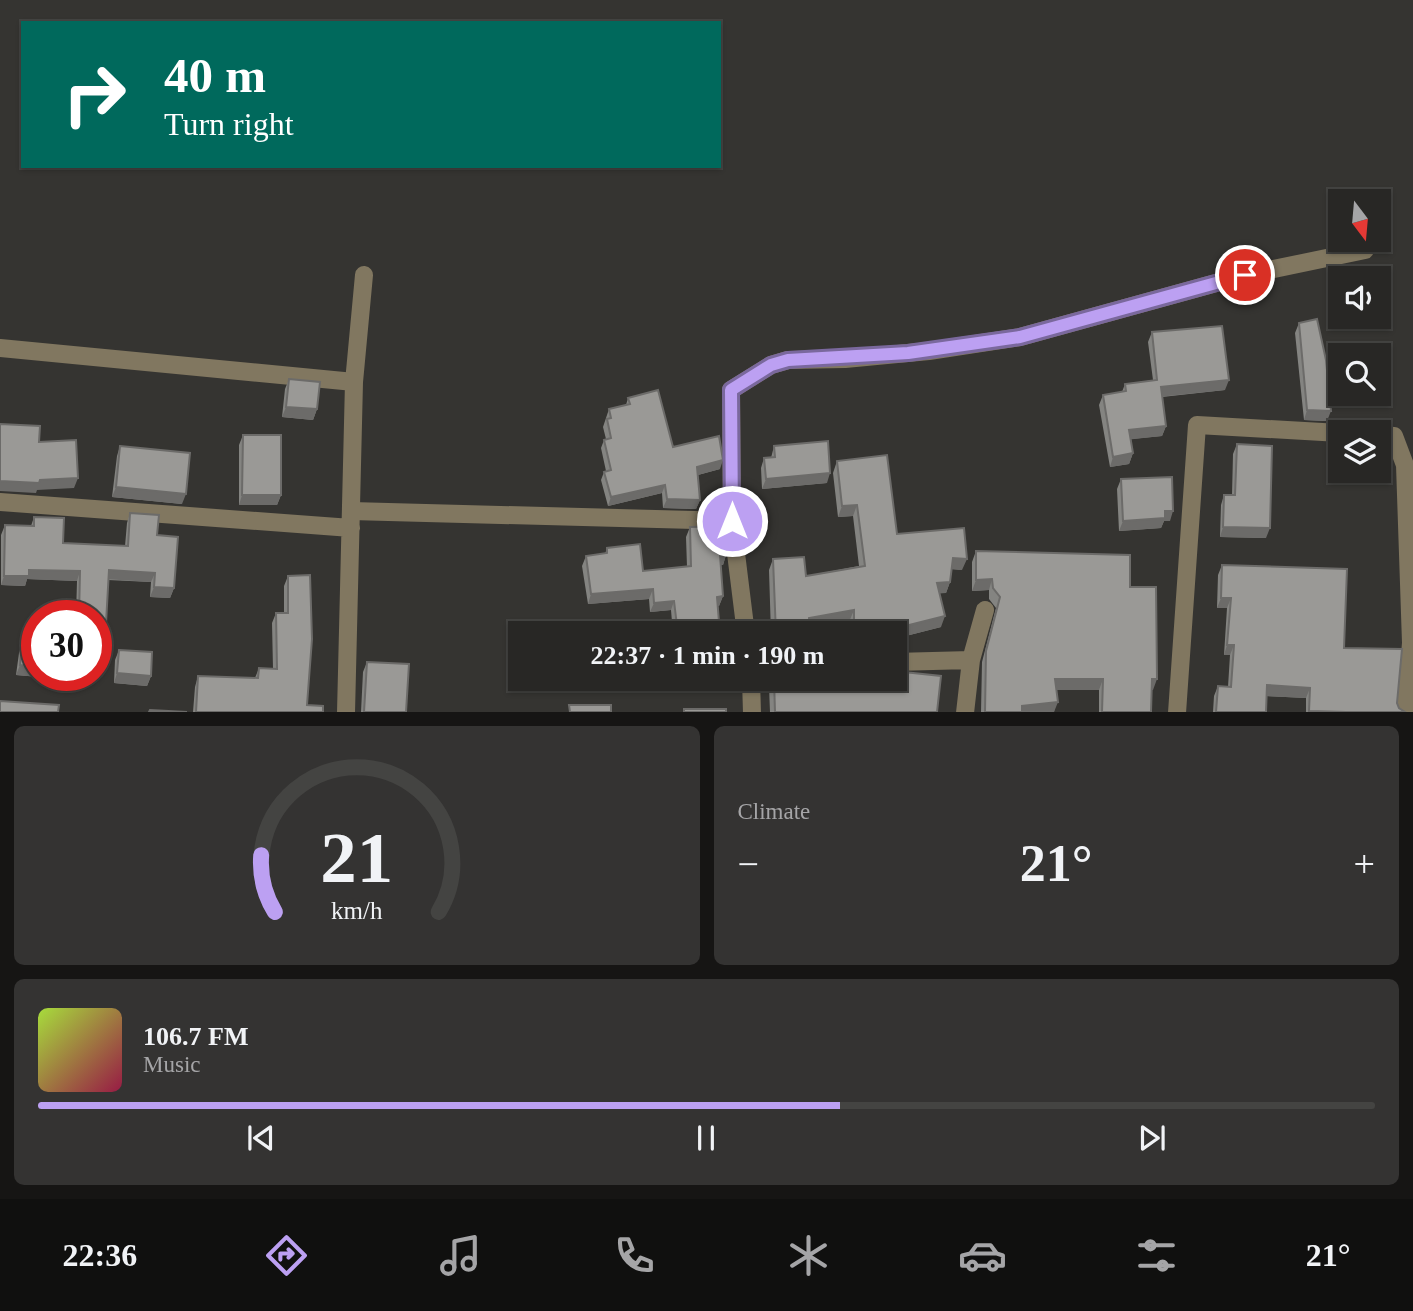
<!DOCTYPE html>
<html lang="en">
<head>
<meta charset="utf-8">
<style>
	body { margin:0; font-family:Georgia,serif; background:#343332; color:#f1f3f6; height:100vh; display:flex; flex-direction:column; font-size:26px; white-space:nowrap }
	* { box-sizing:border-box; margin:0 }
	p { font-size:23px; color:#a5a5a7 }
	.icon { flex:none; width:38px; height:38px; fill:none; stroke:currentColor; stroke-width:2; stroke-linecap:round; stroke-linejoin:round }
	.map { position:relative; height:712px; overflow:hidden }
	.drawer { display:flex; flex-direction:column; gap:14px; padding:14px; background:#161514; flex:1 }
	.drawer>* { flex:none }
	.hud { position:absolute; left:21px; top:21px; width:700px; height:147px; border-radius:0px; box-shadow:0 2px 5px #0004,0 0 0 2px #444442; background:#00695c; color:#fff; overflow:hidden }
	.needle { width:46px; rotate:164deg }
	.fabs { position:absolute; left:1328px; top:189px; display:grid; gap:14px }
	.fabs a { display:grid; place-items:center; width:63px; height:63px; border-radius:0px; background:#282725; box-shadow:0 2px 5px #0004,0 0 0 2px #444442; font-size:35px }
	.speed { position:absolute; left:21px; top:600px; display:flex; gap:14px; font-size:35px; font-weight:700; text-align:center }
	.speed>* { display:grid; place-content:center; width:91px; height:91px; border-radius:50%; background:#282725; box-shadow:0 2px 5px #0004,0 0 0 2px #444442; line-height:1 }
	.speed .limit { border:10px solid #d22; background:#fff; color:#111 }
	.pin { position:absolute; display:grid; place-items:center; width:60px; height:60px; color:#fff; margin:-30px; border:4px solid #fff; border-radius:50%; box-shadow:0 2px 7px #0007 }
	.me { position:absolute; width:77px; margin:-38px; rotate:0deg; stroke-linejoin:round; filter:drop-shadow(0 0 5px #0008) }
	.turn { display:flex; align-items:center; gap:24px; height:147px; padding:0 28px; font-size:32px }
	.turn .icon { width:91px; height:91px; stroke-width:2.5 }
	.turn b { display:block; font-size:49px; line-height:60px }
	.big { font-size:52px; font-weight:700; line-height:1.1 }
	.drawer .card { flex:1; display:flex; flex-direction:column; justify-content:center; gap:10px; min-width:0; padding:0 24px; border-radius:10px; background:#343332 }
	.drawer .dial { align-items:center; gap:0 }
	.dial svg { height:182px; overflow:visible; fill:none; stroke:#444442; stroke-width:7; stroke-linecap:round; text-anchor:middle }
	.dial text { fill:#f1f3f6; stroke:none }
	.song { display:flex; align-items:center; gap:21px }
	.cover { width:84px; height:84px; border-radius:10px; background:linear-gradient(135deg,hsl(80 70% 55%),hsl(340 70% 35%)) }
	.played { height:7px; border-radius:4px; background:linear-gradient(90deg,#bca0f2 60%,#444442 60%) }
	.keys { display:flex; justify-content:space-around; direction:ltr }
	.heat { display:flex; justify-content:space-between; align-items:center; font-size:38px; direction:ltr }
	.drawer .tiles { flex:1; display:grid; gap:14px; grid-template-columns:1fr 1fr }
	.card:last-child { grid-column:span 2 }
	.trip { position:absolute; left:508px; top:621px; width:399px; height:70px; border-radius:0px; background:#282725; box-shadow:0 2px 5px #0004,0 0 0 2px #444442; font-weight:700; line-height:70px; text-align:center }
	.dock { display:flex; height:112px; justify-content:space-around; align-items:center; background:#10100f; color:#a5a5a7 }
	.dock .icon { width:49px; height:49px }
	.dock .on { color:#bca0f2 }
	.dock b { font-size:32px; color:#f1f3f6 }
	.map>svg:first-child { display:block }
</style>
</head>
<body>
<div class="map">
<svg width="1413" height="713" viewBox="0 0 1413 713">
	<rect width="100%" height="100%" fill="#353431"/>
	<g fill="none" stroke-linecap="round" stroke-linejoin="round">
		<path stroke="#817760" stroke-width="18" d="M0 348 354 382
			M1379 435 1394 436 1405 465 1411 643 1405 713
			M0 502 351 528
			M351 511 732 521
			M746 634 732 521 731 390 771 365 788 360 845 359 929 351 1020 337 1245 275 1365 250
			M894 662 971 660
			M751 679 752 713
			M346 713 354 382 364 275
			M965 713 971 660 985 610
			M1177 713 1197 425 1340 433"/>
	</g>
	<path fill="#848481" d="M1299 323 1327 421 1304 420 1295 333Z
		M1152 332 1225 390 1162 397 1166 426 1162 436 1131 439 1133 453 1129 464 1110 467 1099 405 1103 395 1122 392 1125 384 1153 380 1148 342Z
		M289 379 317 409 313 420 282 417 285 389Z
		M628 398 673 447 720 469 698 475 700 500 696 509 663 508 662 493 608 506 601 480 604 472 606 471 601 448 604 440 606 439 603 427 609 409 626 405Z
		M243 435 281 495 277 505H239V445Z
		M1237 444 1266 538 1220 537 1221 505 1224 495H1232L1233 454Z
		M120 446 182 504 112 497 117 456Z
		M774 446 827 483 762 489 761 468 764 458H771Z
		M837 461 897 534 962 570 952 569 950 582 946 593H939L941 627 894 639V634H850L849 622 810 629V634H771L769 570 773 559 806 576 859 566 853 516 838 517 833 473Z
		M1121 479 1170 521H1164L1161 528 1119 531 1117 489Z
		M130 513 157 535 174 588 170 598 150 597 151 582 108 580 101 651 96 616H76L77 581 27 579 25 586 1 585V535L5 525 31 526 34 517 63 543 125 546 127 523Z
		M690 527 726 555 723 565H720L723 596 719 606H718L720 634H673L671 610 650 612 649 599 588 604 582 566 586 556 605 554 607 548 643 571 687 567 686 537Z
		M976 551 1130 587 1153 690H1152L1151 712H1099V690H1057L1054 712H981L982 662 996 608 989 599V590L972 591V562Z
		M1222 565 1344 648 1397 703 1399 708 1405 712H1306V698L1267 696 1266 712H1213L1214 696 1218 686 1228 687 1230 655H1224L1227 608H1217L1218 575Z
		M288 576 307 705 323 712H193L195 687 198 676 255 678 259 668 273 669 272 623 276 613H284V586Z
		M22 643 37 676H64L63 679 16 675 19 653Z
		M119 650 151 676 147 686 114 683 115 660Z
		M367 662 406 712H361L363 672Z
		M772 679H894L937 712H770L769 686Z"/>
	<path fill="#6c6b69" d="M1229 380 1225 390 1158 397 1161 387Z
		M286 407 317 409 313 420 282 417Z
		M1307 410 1331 411 1327 421 1304 420Z
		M1166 426 1162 436 1125 440 1129 430Z
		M1133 453 1129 464 1110 467 1113 457Z
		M723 460 720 469 694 476 697 467Z
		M830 473 827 483 762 489 766 479Z
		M78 478 74 488 37 490 36 493 0 491V481Z
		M665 485 662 493 608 506 611 497Z
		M116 487 186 494 182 504 112 497Z
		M242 495H281L277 505H239Z
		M667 499 700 500 696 509 663 508Z
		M857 505 853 516 838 517 842 506Z
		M1165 511H1173L1170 521H1164L1161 528 1119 531 1123 521Z
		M1223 527 1270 528 1266 538 1220 537Z
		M720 555H726L723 565H716Z
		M953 558 967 559 962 570 949 569Z
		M29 570 80 571 77 581 27 579 25 586 1 585 4 576Z
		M109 570 155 573 151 582 105 579Z
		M992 579 989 590 972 591 976 580Z
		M950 582 946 593 932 594 937 583Z
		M154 587 174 588 170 598 150 597Z
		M653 589 649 599 588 604 591 594Z
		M723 596 719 606H713L717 597Z
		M1221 598H1231L1227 608H1217Z
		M674 601 671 610 650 612 654 603Z
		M854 610 849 622 805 629 809 618Z
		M945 616 941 627 894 639V634H891L893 629Z
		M96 641H105L101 651H96Z
		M1227 645H1234L1230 655H1224Z
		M20 665 37 666V676H64L63 679 16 675Z
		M117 673 151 676 147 686 114 683Z
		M1055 679H1103L1099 690H1052Z
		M1152 679H1157L1153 690H1148Z
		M1267 685 1310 688 1306 698 1264 696Z
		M1058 702 1054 712H1019L1022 706Z"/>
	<path fill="#9a9996" stroke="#6c6b69" stroke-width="2" d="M1317 319 1326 360 1331 411 1307 410 1299 323Z
		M1222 326 1229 380 1161 387 1166 426 1129 430 1133 453 1113 457 1103 395 1126 391 1125 384 1157 380 1152 332Z
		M289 379 320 382 317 409 286 407Z
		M658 390 673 447 719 436 723 460 697 467 700 500 667 499 665 485 611 497 604 472 611 470 604 440 611 438 607 419 611 418 609 409 630 404 628 398Z
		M0 424 40 426 39 442 76 440 78 478 40 480 39 483 0 481Z
		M243 435H281V495H242Z
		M828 441 830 473 766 479 764 458 775 457 774 446Z
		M1237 444 1272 446 1270 528 1223 527 1224 495H1235Z
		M120 446 190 453 186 494 116 487Z
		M887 455 897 534 964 528 967 559 953 558 950 582 937 583 945 616 893 629V634H854V610L809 618 810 634H776L773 559 804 557 806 576 865 566 857 505 842 506 837 461Z
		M1172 477 1173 511H1165V518L1123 521 1121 479Z
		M130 513 159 515 157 535 178 537 174 588 154 587 155 573 109 570 105 641H96V616H79L80 571 29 570V576H4L5 525 34 526V517L64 518 63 543 128 546Z
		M726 526V555H720L723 596 717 597 720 634H678L674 601 654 603 653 589 591 594 586 556 607 553V548L640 544 643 571 691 566 690 527Z
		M976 551 1130 555V587H1156L1157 679H1152L1151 712H1102L1103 679H1055L1058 702 1022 706V712H985L986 651 1000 597 993 588 992 579 976 580Z
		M1222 565 1347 569 1344 648 1402 649 1397 703 1399 708 1405 712H1346L1309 711 1310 688 1267 685 1266 712H1216L1218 686 1231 687 1234 645H1227L1231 598H1221Z
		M310 575 312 639 307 705 323 706V712H196L198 676 258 678 259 668 277 669 276 613H288V576Z
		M22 643 37 644V666L20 665Z
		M119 650 152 652 151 676 117 673Z
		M367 662 409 664 406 712H364Z
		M894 671 941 676 937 712H775L774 679H894Z
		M0 701 59 705 58 712H0Z
		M569 705H611V712H570Z
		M684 709H726V712H684Z
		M150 710 187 712H149Z"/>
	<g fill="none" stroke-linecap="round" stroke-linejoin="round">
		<defs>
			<path id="route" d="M732 521 731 390 771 365 788 360 908 353 1020 337 1245 275"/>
		</defs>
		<use href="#route" stroke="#7a689d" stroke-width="18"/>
		<use href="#route" stroke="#bca0f2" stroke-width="12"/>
	</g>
</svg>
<div class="fabs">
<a><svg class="needle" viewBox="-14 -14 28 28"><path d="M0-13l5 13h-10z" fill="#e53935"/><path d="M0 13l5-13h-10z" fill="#a5a5a7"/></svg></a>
<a><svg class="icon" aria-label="sound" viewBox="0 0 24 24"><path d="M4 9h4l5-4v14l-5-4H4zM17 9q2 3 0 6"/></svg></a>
<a><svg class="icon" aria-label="search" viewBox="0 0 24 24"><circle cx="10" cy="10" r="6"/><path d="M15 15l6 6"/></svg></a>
<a><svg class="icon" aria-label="layers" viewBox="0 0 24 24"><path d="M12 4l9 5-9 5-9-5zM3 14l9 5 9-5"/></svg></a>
</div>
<div class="speed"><div class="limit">30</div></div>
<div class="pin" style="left:1245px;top:275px;background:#d93025"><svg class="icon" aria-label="arrive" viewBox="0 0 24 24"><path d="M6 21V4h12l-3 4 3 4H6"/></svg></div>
<svg class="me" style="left:732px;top:521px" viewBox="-20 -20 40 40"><circle r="17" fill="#bca0f2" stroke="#fff" stroke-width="3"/><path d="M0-11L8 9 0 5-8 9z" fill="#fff"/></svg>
<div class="trip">22:37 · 1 min · 190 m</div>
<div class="hud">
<div class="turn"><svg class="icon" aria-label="right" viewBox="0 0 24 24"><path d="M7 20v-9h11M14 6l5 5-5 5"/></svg><div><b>40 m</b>Turn right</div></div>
</div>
</div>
<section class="drawer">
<div class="tiles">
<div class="card dial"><svg viewBox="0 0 100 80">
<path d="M14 69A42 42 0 1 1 86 69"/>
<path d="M14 69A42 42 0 0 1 8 44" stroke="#bca0f2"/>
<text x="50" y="56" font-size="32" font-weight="700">21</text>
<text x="50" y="72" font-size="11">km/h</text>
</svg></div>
<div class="card"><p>Climate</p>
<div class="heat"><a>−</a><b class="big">21°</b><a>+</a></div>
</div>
<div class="card">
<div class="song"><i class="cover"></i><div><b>106.7 FM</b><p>Music</p></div></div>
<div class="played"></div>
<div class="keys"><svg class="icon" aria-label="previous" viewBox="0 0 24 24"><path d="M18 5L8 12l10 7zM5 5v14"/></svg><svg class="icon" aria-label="pause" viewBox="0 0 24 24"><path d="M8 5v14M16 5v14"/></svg><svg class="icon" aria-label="next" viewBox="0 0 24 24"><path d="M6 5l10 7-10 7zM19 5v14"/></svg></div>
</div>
</div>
</section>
<nav class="dock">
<b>22:36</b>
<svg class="icon on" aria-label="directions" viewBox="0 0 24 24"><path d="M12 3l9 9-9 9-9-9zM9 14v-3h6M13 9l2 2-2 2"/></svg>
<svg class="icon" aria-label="music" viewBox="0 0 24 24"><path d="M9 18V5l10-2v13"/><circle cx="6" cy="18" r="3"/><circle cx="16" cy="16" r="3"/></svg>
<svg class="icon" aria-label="phone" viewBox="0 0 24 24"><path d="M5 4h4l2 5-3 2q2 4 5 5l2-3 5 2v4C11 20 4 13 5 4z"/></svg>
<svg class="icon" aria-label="climate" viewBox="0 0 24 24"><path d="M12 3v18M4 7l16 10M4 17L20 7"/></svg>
<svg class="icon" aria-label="car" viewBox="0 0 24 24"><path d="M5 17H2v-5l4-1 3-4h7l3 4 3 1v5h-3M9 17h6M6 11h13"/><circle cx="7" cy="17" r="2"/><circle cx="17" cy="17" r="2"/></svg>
<svg class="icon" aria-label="filters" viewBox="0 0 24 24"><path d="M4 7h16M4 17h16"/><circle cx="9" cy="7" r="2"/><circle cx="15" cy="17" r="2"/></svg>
<b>21°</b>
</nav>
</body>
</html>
